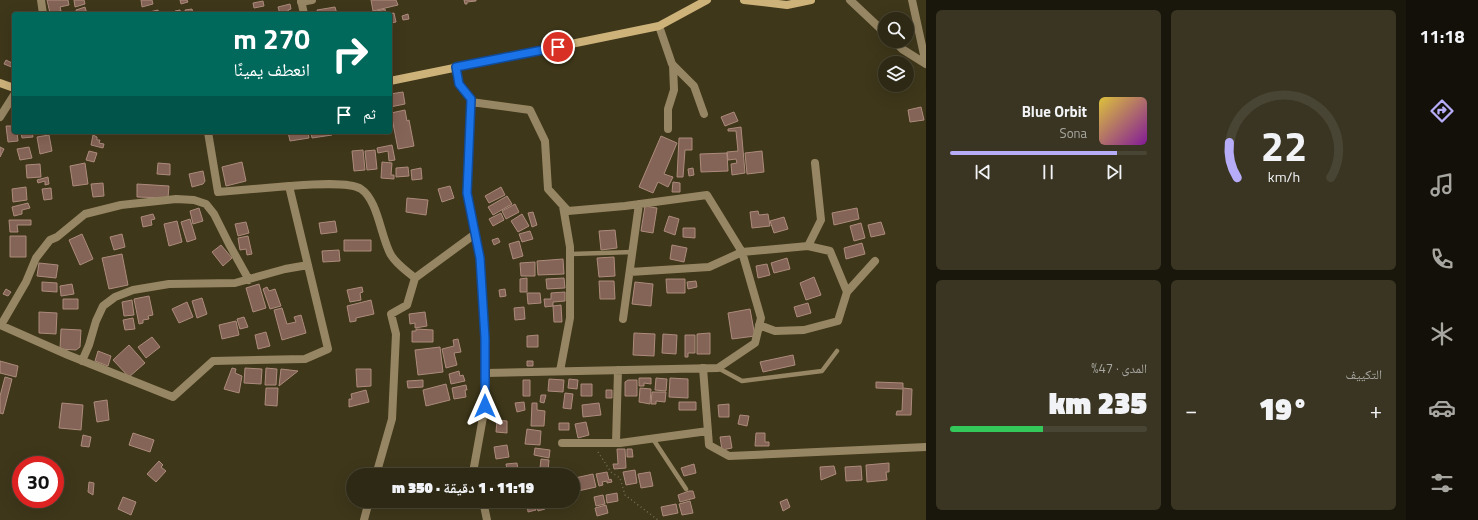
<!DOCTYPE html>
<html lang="ar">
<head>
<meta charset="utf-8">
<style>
	body { margin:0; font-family:"Titillium Web","Noto Naskh Arabic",sans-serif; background:#3a3522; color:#f1f3f6; direction:rtl; height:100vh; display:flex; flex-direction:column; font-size:15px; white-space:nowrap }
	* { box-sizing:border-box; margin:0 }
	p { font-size:13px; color:#a7a6a0 }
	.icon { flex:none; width:22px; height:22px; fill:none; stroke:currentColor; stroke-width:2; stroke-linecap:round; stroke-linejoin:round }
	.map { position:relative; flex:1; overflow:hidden; direction:ltr }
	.drawer { display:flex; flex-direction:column; gap:10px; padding:10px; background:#19170b; width:480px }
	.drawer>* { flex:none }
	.guide { position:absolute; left:12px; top:12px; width:380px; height:122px; border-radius:4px; box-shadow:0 4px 16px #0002,0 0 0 1px #494534; direction:rtl; background:#00695c; color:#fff; overflow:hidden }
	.tools { position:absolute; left:878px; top:12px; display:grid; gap:8px }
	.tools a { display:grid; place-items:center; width:36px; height:36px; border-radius:50%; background:#2e2914; box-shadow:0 4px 16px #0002,0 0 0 1px #494534; font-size:20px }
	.speed { position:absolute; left:12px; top:456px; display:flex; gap:8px; font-size:20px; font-weight:700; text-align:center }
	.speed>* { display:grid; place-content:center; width:52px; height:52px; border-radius:50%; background:#2e2914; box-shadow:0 4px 16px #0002,0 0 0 1px #494534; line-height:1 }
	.speed .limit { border:6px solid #d22; background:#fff; color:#111 }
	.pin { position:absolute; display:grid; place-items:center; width:34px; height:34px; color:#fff; margin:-17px; border:2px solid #fff; border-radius:50%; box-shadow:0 1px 4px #0007 }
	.me { position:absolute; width:44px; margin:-22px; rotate:0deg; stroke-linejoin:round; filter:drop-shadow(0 0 3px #0008) }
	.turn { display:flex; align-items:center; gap:14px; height:84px; padding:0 16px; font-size:18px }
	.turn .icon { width:52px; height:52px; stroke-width:2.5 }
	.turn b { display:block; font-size:28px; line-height:34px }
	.then { display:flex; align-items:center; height:38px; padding:0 16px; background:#0003; gap:8px; font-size:15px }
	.big { font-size:30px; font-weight:800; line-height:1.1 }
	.drawer .widget { flex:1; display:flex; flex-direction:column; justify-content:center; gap:6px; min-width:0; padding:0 14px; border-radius:6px; background:#3a3522 }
	.drawer .dial { align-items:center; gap:0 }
	.dial svg { height:104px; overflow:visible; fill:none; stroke:#494534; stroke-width:7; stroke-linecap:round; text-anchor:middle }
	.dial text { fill:#f1f3f6; stroke:none }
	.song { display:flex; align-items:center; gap:12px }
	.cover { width:48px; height:48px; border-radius:6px; background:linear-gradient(135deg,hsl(50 70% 55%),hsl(290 70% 35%)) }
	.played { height:4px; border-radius:2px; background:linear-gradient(90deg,#b6acf8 85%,#494534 85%) }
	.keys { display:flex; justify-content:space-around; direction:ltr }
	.heat { display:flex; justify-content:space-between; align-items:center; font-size:22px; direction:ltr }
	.charge { height:6px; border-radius:3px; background:linear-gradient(90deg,#34c759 47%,#494534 0) }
	.drawer .tiles { flex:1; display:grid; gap:10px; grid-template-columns:repeat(2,1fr) }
	.trip { position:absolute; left:346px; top:468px; width:234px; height:40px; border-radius:20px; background:#2e2914; box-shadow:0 4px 16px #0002,0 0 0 1px #494534; font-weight:800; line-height:40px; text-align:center; direction:rtl }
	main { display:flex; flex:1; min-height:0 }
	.menu { display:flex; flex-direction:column; width:72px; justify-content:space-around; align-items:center; background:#121008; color:#a7a6a0 }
	.menu .icon { width:28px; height:28px }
	.menu .current { color:#b6acf8 }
	.menu b { font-size:18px; color:#f1f3f6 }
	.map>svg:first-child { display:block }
</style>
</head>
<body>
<main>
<nav class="menu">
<b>11:18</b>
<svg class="icon current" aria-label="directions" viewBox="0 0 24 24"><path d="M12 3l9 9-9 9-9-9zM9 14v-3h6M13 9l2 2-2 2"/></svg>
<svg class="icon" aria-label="music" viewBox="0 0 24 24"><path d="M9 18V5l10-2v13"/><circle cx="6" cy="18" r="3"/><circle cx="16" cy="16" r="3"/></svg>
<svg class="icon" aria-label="phone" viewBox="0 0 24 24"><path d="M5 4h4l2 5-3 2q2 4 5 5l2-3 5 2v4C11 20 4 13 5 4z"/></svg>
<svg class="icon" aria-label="climate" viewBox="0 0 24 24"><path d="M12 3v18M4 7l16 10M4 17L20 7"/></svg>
<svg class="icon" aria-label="car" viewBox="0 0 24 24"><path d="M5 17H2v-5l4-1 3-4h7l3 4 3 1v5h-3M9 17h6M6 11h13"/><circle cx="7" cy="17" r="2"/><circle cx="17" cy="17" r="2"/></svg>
<svg class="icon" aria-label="filters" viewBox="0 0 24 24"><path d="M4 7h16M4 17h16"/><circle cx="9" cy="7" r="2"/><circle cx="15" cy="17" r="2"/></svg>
</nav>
<section class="drawer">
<div class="tiles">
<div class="widget dial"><svg viewBox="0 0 100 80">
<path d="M14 69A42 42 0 1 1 86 69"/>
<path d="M14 69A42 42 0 0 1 8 42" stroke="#b6acf8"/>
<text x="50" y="56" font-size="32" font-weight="700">22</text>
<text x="50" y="72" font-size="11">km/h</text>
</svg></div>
<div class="widget">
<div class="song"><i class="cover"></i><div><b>Blue Orbit</b><p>Sona</p></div></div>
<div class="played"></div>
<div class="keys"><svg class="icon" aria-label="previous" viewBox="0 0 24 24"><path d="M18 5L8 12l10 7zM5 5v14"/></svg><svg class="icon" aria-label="pause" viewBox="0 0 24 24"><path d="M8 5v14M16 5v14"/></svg><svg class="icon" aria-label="next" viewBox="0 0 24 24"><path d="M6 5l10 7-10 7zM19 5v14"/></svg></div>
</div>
<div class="widget"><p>التكييف</p>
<div class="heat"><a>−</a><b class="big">19°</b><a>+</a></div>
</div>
<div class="widget"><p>المدى · 47%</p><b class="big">235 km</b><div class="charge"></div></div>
</div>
</section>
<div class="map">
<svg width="926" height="520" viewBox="0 0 926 520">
	<rect width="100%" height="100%" fill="#3e371a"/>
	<path fill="#846456" stroke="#ad8b7d" d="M47 0H68L69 5 60 7 61 11 50 13Z
		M74 0H84L85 4 75 7Z
		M141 0H152L153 4 142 7Z
		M180 0H187L188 2 181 4Z
		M371 0H396L398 5 373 11Z
		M464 0H476V1L467 2V4H465Z
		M263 1 264 6 254 8 253 3Z
		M290 4 291 9 288 10 289 14H280L278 7Z
		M85 7 87 14H77L76 10Z
		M335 7 337 14H318L317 10Z
		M192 9 193 14H186L185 10Z
		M385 9 386 14H374L373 12Z
		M158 10 159 14H145V13Z
		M180 10 181 14H175V11Z
		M394 13 396 22 390 23V14H388Z
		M408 14 409 19 403 20 402 16Z
		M6 60 14 64V68L4 64Z
		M403 92 405 104 390 107V94Z
		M921 107 924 120 910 122 908 110Z
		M405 110 407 121 409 120 414 146 398 149 391 113Z
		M734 112 738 121 725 126 721 117Z
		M6 126H14V132H17L18 141 8 142Z
		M741 127 745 173 732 175 731 164 737 163 736 159 728 160 727 152 738 151 736 131H728V129Z
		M21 132H32L33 137 22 138Z
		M288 132H308L309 138 290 141Z
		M311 132H331L332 135 312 138Z
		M49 135 52 151 40 154 37 137Z
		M93 135 97 137V140H100L99 143 104 144 103 148 91 145Z
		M661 136 677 143 664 174 673 177 668 187 658 182 653 193 639 187Z
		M679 138H692V150H685L683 177H677Z
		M392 145 395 160 389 161 388 151 378 153 377 148Z
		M0 147 4 149 0 157Z
		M29 147 32 158 20 160 17 149Z
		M363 150 365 170 354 171 352 151Z
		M375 150 377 169 367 170 365 151Z
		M89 151 97 153 94 162 86 160Z
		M762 151 764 172 747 174 745 153Z
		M727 153 728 171 701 172 700 154Z
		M242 162 246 181 226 186 222 167Z
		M382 162 392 163 391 175H394V179L381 178Z
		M85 163 88 184 73 186 70 166Z
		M158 163 170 164V175L157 174Z
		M40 164 41 177 27 178 26 165Z
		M408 167 409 176 396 177V168Z
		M421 168 422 179 412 180 411 170Z
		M693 168 694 175 689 176 688 169Z
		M203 171 205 181 203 184 192 187 189 174Z
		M48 177 49 184 45 185V181L38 183 37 180Z
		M673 182 680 183V192H672Z
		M103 183 104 196 93 197 91 184Z
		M137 184 169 186 168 198 137 197Z
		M450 186 454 198 442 202 438 189Z
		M26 187 27 200 13 202 12 189Z
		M501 187 505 195 489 203 485 196Z
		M51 188 52 199 44 200 42 189Z
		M507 196 512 204 493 215 488 207Z
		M407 198 428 200 426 215 406 212Z
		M28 203 30 208 22 210V214L14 216 12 207Z
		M515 204 519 212 506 219 502 211Z
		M645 206 657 208 653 233 641 231Z
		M199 208 203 221 193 224 190 211Z
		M857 208 859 219 834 225 832 213Z
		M758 211 759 215 768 214 770 226 752 228 750 212Z
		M533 212 537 225 532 227 528 213Z
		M501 213 504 220 493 226 489 219Z
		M153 214 155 219 151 220 152 225 143 227 141 217Z
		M522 214 529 226 518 232 511 221Z
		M669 216 679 219 675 235 664 231Z
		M784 217 788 229 774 233 770 221Z
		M190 219 196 239 187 242 181 222Z
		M9 220H31V225H17L18 232H10Z
		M177 221 182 242 169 246 164 224Z
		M335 221 337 232 321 234 319 223Z
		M246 222 249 233 238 236 235 224Z
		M881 222 885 234 871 237 868 225Z
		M861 223 865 238 854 241 850 226Z
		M683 228H695V238L683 237Z
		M615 230 617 248 601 250 599 231Z
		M530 231 533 239 522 242 519 234Z
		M82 234 93 259 80 265 69 240Z
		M122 234 125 247 114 250 110 237Z
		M10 236H26V257H10Z
		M248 236 252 254 247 255 246 249 240 250 238 238Z
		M498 238 500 242 494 245 492 240Z
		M344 240H371V251H344Z
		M519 241 523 256 513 259 509 244Z
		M862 243 865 254 846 259 844 248Z
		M221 245 232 258 223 266 212 252Z
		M672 245 687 248 684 262 670 259Z
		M339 250 340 261 323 262 322 251Z
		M122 254 128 285 109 289 102 258Z
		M614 257 615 276 599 277 597 258Z
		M787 258 790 269 774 273 771 263Z
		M563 259 564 274 538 275 537 261Z
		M535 262V276H521L520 263Z
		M39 263 58 265 56 278 37 276Z
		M767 264 770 275 758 278 756 266Z
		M814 277 821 295 806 300 800 283Z
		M527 278V292H520V279Z
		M564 278 565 288 547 289 546 279Z
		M666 279H685V293H667Z
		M599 281H614L615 299H600Z
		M696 281 697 287 688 289 687 282Z
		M42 282 57 283V292L42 291Z
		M635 282 653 284 651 306 632 304Z
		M72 284 74 294 61 296 60 286Z
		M259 284 266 308 253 312 246 288Z
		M267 287 269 291 275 289 281 306 270 309 263 289Z
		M362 287 363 292 360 293 361 300 350 302 347 290Z
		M6 289 11 292 8 296 3 294Z
		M505 289 506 296 500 297 499 290Z
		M565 292V301L553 302V306L545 307 544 299H551V293Z
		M527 293H540L541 303 528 304Z
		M149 296 153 315 148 316 149 319 143 320V323L139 324 134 299Z
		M202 298 207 314 197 318 192 301Z
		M63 299H78V309H63Z
		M132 300 134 315 124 316 122 302Z
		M371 300 374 314 356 318V321L350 322 347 306Z
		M187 302 193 317 179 323 172 309Z
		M808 303 811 313 797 317 794 307Z
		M561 305 562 322H554L553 306Z
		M524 307 525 319 515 320 514 308Z
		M282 308 287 324 296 322 294 317 301 315 306 333 282 340 274 310Z
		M750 309 755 336 732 339 728 313Z
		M39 312 57 313 56 334 39 333Z
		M425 312 427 326 415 328V323L410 324 409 314Z
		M244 317 248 327 240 329 237 319Z
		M133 318 135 329 125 330 123 320Z
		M236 321 239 335 222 339 219 325Z
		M61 329 81 330 80 347 76 350 60 349Z
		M416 329 433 330V342H412V331H416Z
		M266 332 270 346 258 349 255 335Z
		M634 333 655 334 654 356 633 355Z
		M710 333V354H697V334Z
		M663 334 677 335 676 354 662 353Z
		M538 335V347H527V336Z
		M685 335H695V353H688V357H685Z
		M152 337 160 347 146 358 138 347Z
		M458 339 461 352 454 353 457 365 446 368 442 349 454 346 453 340Z
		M129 345 145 363 129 377 113 360Z
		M440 347 443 372 418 375 415 350Z
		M98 351 111 356 108 366 95 361Z
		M793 355 795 365 763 372 760 362Z
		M0 361 18 366 16 377 0 373Z
		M527 361H533V366H527Z
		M232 368 236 369 235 373 242 376 239 393 224 389Z
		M245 368 262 369 261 384 244 383Z
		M266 368 277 369 276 385H265Z
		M281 369 298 371 279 386Z
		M356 369H371V386L357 387Z
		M459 371 460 376 463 375 465 381 451 384 449 374Z
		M5 377 12 379 3 414 0 413V396Z
		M639 378H651V384L644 383V386H639Z
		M656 378 667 379 666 391 655 390Z
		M670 378 688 379V398L669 397Z
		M549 379 564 380 563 392 548 391Z
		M569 379 578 380 577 389 568 388Z
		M423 380V387L408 388 407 381Z
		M523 380H530V396H523Z
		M628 380H637V396H625V382Z
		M876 382 903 383V388L912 389 911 415H896L897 411H902L903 389 876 388Z
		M446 384 450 400 426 406 423 390Z
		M581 384H592V396H581Z
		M466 385 467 390H465L466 397 454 399 452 388Z
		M266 388H278L277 406 265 405Z
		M640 388 651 389 650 404 639 402Z
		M366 390 369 402 349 407V399H352L351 394Z
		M606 390H612V398H606Z
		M652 392H666L665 402 656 401V404H651Z
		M565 393 573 394 571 409 563 408Z
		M541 395H546L544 403 540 402Z
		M107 400 109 420 97 422 94 402Z
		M524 402 525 410 517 412 515 403Z
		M679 402H696V410H679Z
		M62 403 83 405 81 430 59 428Z
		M532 403H537V410L545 411 544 426H531Z
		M599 403 601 415 583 417 582 405Z
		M729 404V417H719L718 405Z
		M740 415 749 416 747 426 738 424Z
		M497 420 507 421V433L496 432Z
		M586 422 589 435 578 438 575 424Z
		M559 423H569V430H559Z
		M527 429 541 431 540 445 525 444Z
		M133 433 154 440 150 452 129 445Z
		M756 433H765V442H769V446H755Z
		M83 435 91 437 89 447 81 446Z
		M730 436 732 448 722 450 720 437Z
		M507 445 509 457 496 459 494 447Z
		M535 448 550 450 549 458 534 455Z
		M617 449H625L626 468 614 469 613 464H618Z
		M627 449H632L633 457H627Z
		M541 459 549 460 548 472H535V468H540Z
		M159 461 163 465 161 467 166 471 156 482 147 474Z
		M517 463 519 475H508L506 464Z
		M889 463V472H886L887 480 867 482 866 465Z
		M694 464 696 473 684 476 681 468Z
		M834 466 836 474 821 480 820 467Z
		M861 466 862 480 846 481 845 467Z
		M635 470 637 483 626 485 623 472Z
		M607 472 609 480 611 479 612 482 607 483V481L602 482 603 485 599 486 596 474Z
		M650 472 653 486 641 488 638 474Z
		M593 474 596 487 578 491 575 478Z
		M89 482 94 483 93 495 88 492Z
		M689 491H693L695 498 680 502 678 495Z
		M617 493 618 501 607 503 606 495Z
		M603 495 605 504 596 506 594 497Z
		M123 497 136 502 131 515 118 509Z
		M787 499 790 507 783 511 780 502Z
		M544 501 545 509 538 511 536 502Z
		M690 501 693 513 682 515 679 504Z
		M534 502 536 510 528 512 527 504Z
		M676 504 678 513 663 516 661 507Z
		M606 505 608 513 597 516 595 508Z"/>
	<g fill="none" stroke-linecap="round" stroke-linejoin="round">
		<path stroke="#746e54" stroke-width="1.5" stroke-dasharray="1 3" stroke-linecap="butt" d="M598 452 611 472 620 478 625 495 658 520"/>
		<path stroke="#978663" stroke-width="4.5" d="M571 254 633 252
			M718 368 742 381 822 371 837 351
			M653 439 686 489"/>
		<path stroke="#978663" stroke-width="8" d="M41 0 43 14
			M301 0 304 14
			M850 0 885 33
			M912 0 926 64
			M301 2 312 0
			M659 26 672 64 694 86 704 114
			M894 41 902 49 926 64
			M455 67 459 84 471 99 467 193 480 258 485 338V406L474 467 476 475
			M471 102 530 110 545 141 548 189 568 211 625 206 707 195 742 252 808 246 821 220 815 163
			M0 117 14 95
			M668 129V109L674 90 673 65
			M289 186C304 185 349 181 361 189 378 200 381 238 391 255 397 265 407 271 415 278
			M808 246 830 251 847 292
			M623 319 639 204
			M0 325 68 355 173 397 213 361 305 359 328 349 289 186 218 192 208 132
			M1 325 26 282 36 258 50 240 57 237 85 214 121 205 176 199 194 200 206 204 214 214 229 244 249 280
			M759 325 775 331 804 330 838 321 847 292 875 261
			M82 361 89 345 96 321 103 306 115 297 133 290 169 284 235 283 285 269 308 265
			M703 368 709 445 729 456 926 447
			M560 371 570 318V247L563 206
			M485 373 718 368 755 343 761 318 742 252 709 267 630 272
			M562 443H620L708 431
			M616 443 618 370
			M376 475 392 419 396 334 391 314 407 305 415 278 475 234
			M483 501 487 520
			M364 520 369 501"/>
		<path stroke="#cdb27a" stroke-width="8" d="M744 0 787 5 811 0
			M390 81 659 26 707 0
			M0 83 14 88"/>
	</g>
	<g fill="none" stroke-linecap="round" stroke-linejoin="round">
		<defs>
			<path id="route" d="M485 406V338L480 258 467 193 471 99 459 84 456 67 558 47"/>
		</defs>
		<use href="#route" stroke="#114b97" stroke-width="10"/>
		<use href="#route" stroke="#1a73e8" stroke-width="7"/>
	</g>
</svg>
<div class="tools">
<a><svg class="icon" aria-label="search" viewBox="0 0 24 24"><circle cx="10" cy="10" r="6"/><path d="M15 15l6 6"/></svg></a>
<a><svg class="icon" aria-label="layers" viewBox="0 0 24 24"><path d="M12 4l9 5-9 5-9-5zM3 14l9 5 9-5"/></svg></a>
</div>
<div class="speed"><div class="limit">30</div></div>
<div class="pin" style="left:558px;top:47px;background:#d93025"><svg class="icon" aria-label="arrive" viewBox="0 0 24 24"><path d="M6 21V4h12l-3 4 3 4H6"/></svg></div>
<svg class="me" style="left:485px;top:406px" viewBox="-20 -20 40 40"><path d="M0-17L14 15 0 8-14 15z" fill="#1a73e8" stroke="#fff" stroke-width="4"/></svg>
<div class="trip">11:19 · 1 دقيقة · 350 m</div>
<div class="guide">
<div class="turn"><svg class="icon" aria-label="right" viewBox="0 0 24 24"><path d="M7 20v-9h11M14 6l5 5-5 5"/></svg><div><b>270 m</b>انعطف يمينًا</div></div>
<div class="then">ثم<svg class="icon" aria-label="arrive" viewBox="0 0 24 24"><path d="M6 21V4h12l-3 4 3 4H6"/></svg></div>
</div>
</div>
</main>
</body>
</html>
